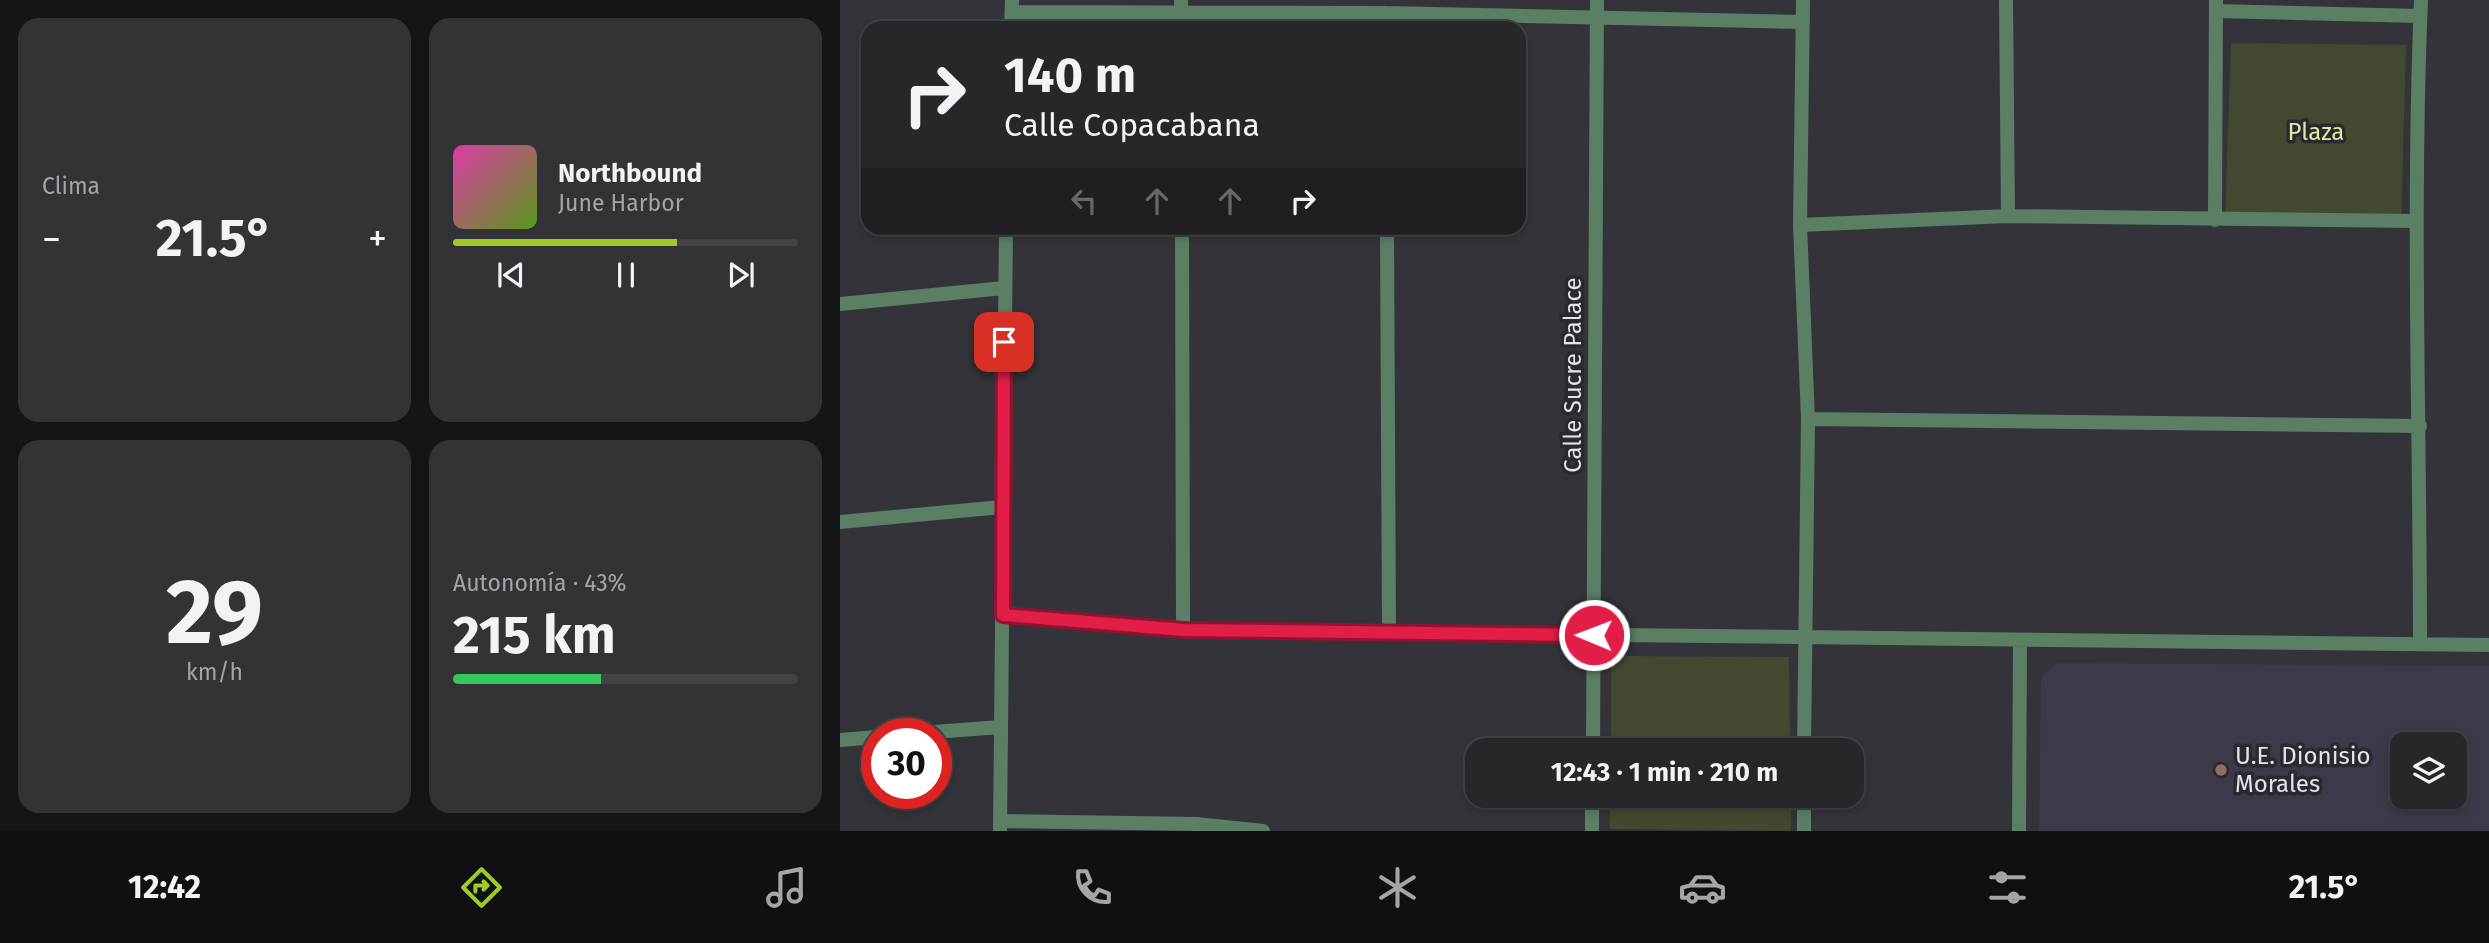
<!DOCTYPE html>
<html lang="es">
<head>
<meta charset="utf-8">
<style>
	body { margin:0; font-family:"Fira Sans",sans-serif; background:#333237; color:#f1f3f6; height:100vh; display:flex; flex-direction:column; font-size:26px; white-space:nowrap }
	* { box-sizing:border-box; margin:0 }
	p { font-size:23px; color:#a4a5a9 }
	.icon { flex:none; width:38px; height:38px; fill:none; stroke:currentColor; stroke-width:2; stroke-linecap:round; stroke-linejoin:round }
	.map { position:relative; flex:1; overflow:hidden }
	.sheet { display:flex; flex-direction:column; gap:18px; padding:18px; background:#151518; width:840px }
	.sheet>* { flex:none }
	.banner { position:absolute; left:21px; top:21px; width:665px; height:214px; border-radius:21px; box-shadow:0 4px 10px #0003,0 0 0 2px #434347; background:#27262b; color:#f1f3f6; overflow:hidden }
	.fabs { position:absolute; left:1550px; top:732px; display:grid; gap:14px }
	.fabs a { display:grid; place-items:center; width:77px; height:77px; border-radius:14px; background:#27262b; box-shadow:0 4px 10px #0003,0 0 0 2px #434347; font-size:35px }
	.speed { position:absolute; left:21px; top:718px; display:flex; gap:14px; font-size:35px; font-weight:700; text-align:center }
	.speed>* { display:grid; place-content:center; width:91px; height:91px; border-radius:50%; background:#27262b; box-shadow:0 4px 10px #0003,0 0 0 2px #434347; line-height:1 }
	.speed .limit { border:10px solid #d22; background:#fff; color:#111 }
	.pin { position:absolute; display:grid; place-items:center; width:60px; height:60px; color:#fff; margin:-30px; border-radius:14px; box-shadow:0 4px 10px #0006 }
	.me { position:absolute; width:77px; margin:-38px; rotate:271deg; stroke-linejoin:round; filter:drop-shadow(0 0 5px #0008) }
	.turn { display:flex; align-items:center; gap:24px; height:147px; padding:0 28px; font-size:32px }
	.turn .icon { width:91px; height:91px; stroke-width:2.5 }
	.turn b { display:block; font-size:49px; line-height:60px }
	.lanes { display:flex; align-items:center; height:66px; padding:0 28px; background:#0003; justify-content:center; gap:35px; direction:ltr }
	.lanes .off { opacity:.35 }
	.big { font-size:52px; font-weight:700; line-height:1.1 }
	.sheet .card { flex:1; display:flex; flex-direction:column; justify-content:center; gap:10px; min-width:0; padding:0 24px; border-radius:21px; background:#333237 }
	.sheet .dial { align-items:center; gap:0 }
	.dial b { font-size:91px; line-height:1 }
	.song { display:flex; align-items:center; gap:21px }
	.cover { width:84px; height:84px; border-radius:10px; background:linear-gradient(135deg,hsl(320 70% 55%),hsl(90 70% 35%)) }
	.played { height:7px; border-radius:4px; background:linear-gradient(90deg,#a0c92c 65%,#434347 65%) }
	.keys { display:flex; justify-content:space-around; direction:ltr }
	.heat { display:flex; justify-content:space-between; align-items:center; font-size:38px; direction:ltr }
	.charge { height:10px; border-radius:5px; background:linear-gradient(90deg,#34c759 43%,#434347 0) }
	.sheet .tiles { flex:1; display:grid; gap:18px; grid-template-columns:repeat(2,1fr) }
	.trip { position:absolute; left:625px; top:738px; width:399px; height:70px; border-radius:21px; background:#27262b; box-shadow:0 4px 10px #0003,0 0 0 2px #434347; font-weight:700; line-height:70px; text-align:center }
	.tab-bar { display:flex; height:112px; justify-content:space-around; align-items:center; background:#100f11; color:#a4a5a9 }
	.tab-bar .icon { width:49px; height:49px }
	.tab-bar .on { color:#a0c92c }
	.tab-bar b { font-size:32px; color:#f1f3f6 }
	main { display:flex; flex:1; min-height:0 }
	.map>svg:first-child { display:block }
</style>
</head>
<body>
<main>
<section class="sheet">
<div class="tiles">
<div class="card"><p>Clima</p>
<div class="heat"><a>−</a><b class="big">21.5°</b><a>+</a></div>
</div>
<div class="card">
<div class="song"><i class="cover"></i><div><b>Northbound</b><p>June Harbor</p></div></div>
<div class="played"></div>
<div class="keys"><svg class="icon" aria-label="previous" viewBox="0 0 24 24"><path d="M18 5L8 12l10 7zM5 5v14"/></svg><svg class="icon" aria-label="pause" viewBox="0 0 24 24"><path d="M8 5v14M16 5v14"/></svg><svg class="icon" aria-label="next" viewBox="0 0 24 24"><path d="M6 5l10 7-10 7zM19 5v14"/></svg></div>
</div>
<div class="card dial"><b>29</b><p>km/h</p></div>
<div class="card"><p>Autonomía · 43%</p><b class="big">215 km</b><div class="charge"></div></div>
</div>
</section>
<div class="map">
<svg width="1649" height="831" viewBox="0 0 1649 831">
	<rect width="100%" height="100%" fill="#343339"/>
	<path fill="#3d394a" fill-rule="evenodd" d="M1217 663 1649 666V831H1199L1201 677ZM1563 744H1615V796H1563Z"/>
	<path fill="#414930" d="M1391 43 1566 45 1561 226 1385 219Z
		M771 656 949 657 950 751H771Z
		M770 796H951V831L770 829Z"/>
	<g fill="none" stroke-linecap="round" stroke-linejoin="round">
		<path stroke="#5b7f64" stroke-width="14" d="M341 0V28
			M963 0 960 225 968 419 964 751
			M1166 0 1168 216
			M1376 11 1580 16
			M172 12 546 13 963 22
			M546 13 547 28
			M171 28 172 0
			M1375 220 1376 0
			M960 225 1168 216 1575 221
			M342 228 343 630
			M547 228 549 633
			M0 304 164 288
			M968 419 1580 426
			M0 522 162 507
			M163 615 343 630 1649 645
			M1580 644C1580 429 1572 215 1581 0
			M80 733 161 727
			M0 740 37 737
			M753 751 757 0
			M964 796V831
			M160 821 356 824 423 831
			M160 831 166 228
			M752 831V796
			M1179 831 1180 640"/>
	</g>
	<g fill="none" stroke-linecap="round" stroke-linejoin="round">
		<defs>
			<path id="route" d="M164 342 163 615 344 630 754 635"/>
		</defs>
		<use href="#route" stroke="#92132f" stroke-width="18"/>
		<use href="#route" stroke="#e11d48" stroke-width="12"/>
	</g>
	<circle fill="#8d6e63" stroke="#2a292f" stroke-width="2.5" cx="1381" cy="770" r="7"/>
	<g text-anchor="middle" stroke-width="7" stroke-linejoin="round" paint-order="stroke">
		<g font-size="24" fill="#d7eda4" stroke="#2a292f">
			<text x="1476" y="140">Plaza</text>
		</g>
		<g font-size="24" fill="#e5e4e8" stroke="#2a292f">
			<text transform="translate(733 375) rotate(-90)" y="8">Calle Sucre Palace</text>
		</g>
		<g font-size="24" fill="#e5e4e8" stroke="#2a292f" text-anchor="start">
			<text x="1395" y="764">U.E. Dionisio<tspan x="1395" dy="28">Morales</tspan></text>
		</g>
	</g>
</svg>
<div class="fabs">
<a><svg class="icon" aria-label="layers" viewBox="0 0 24 24"><path d="M12 4l9 5-9 5-9-5zM3 14l9 5 9-5"/></svg></a>
</div>
<div class="speed"><div class="limit">30</div></div>
<div class="pin" style="left:164px;top:342px;background:#d93025"><svg class="icon" aria-label="arrive" viewBox="0 0 24 24"><path d="M6 21V4h12l-3 4 3 4H6"/></svg></div>
<svg class="me" style="left:754px;top:635px" viewBox="-20 -20 40 40"><circle r="17" fill="#e11d48" stroke="#fff" stroke-width="3"/><path d="M0-11L8 9 0 5-8 9z" fill="#fff"/></svg>
<div class="trip">12:43 · 1 min · 210 m</div>
<div class="banner">
<div class="turn"><svg class="icon" aria-label="right" viewBox="0 0 24 24"><path d="M7 20v-9h11M14 6l5 5-5 5"/></svg><div><b>140 m</b>Calle Copacabana</div></div>
<div class="lanes"><svg class="icon off" aria-label="left" viewBox="0 0 24 24"><path d="M17 20v-9H6M10 6l-5 5 5 5"/></svg><svg class="icon off" aria-label="ahead" viewBox="0 0 24 24"><path d="M12 20V5M6 11l6-6 6 6"/></svg><svg class="icon off" aria-label="ahead" viewBox="0 0 24 24"><path d="M12 20V5M6 11l6-6 6 6"/></svg><svg class="icon" aria-label="right" viewBox="0 0 24 24"><path d="M7 20v-9h11M14 6l5 5-5 5"/></svg></div>
</div>
</div>
</main>
<nav class="tab-bar">
<b>12:42</b>
<svg class="icon on" aria-label="directions" viewBox="0 0 24 24"><path d="M12 3l9 9-9 9-9-9zM9 14v-3h6M13 9l2 2-2 2"/></svg>
<svg class="icon" aria-label="music" viewBox="0 0 24 24"><path d="M9 18V5l10-2v13"/><circle cx="6" cy="18" r="3"/><circle cx="16" cy="16" r="3"/></svg>
<svg class="icon" aria-label="phone" viewBox="0 0 24 24"><path d="M5 4h4l2 5-3 2q2 4 5 5l2-3 5 2v4C11 20 4 13 5 4z"/></svg>
<svg class="icon" aria-label="climate" viewBox="0 0 24 24"><path d="M12 3v18M4 7l16 10M4 17L20 7"/></svg>
<svg class="icon" aria-label="car" viewBox="0 0 24 24"><path d="M5 17H2v-5l4-1 3-4h7l3 4 3 1v5h-3M9 17h6M6 11h13"/><circle cx="7" cy="17" r="2"/><circle cx="17" cy="17" r="2"/></svg>
<svg class="icon" aria-label="filters" viewBox="0 0 24 24"><path d="M4 7h16M4 17h16"/><circle cx="9" cy="7" r="2"/><circle cx="15" cy="17" r="2"/></svg>
<b>21.5°</b>
</nav>
</body>
</html>
